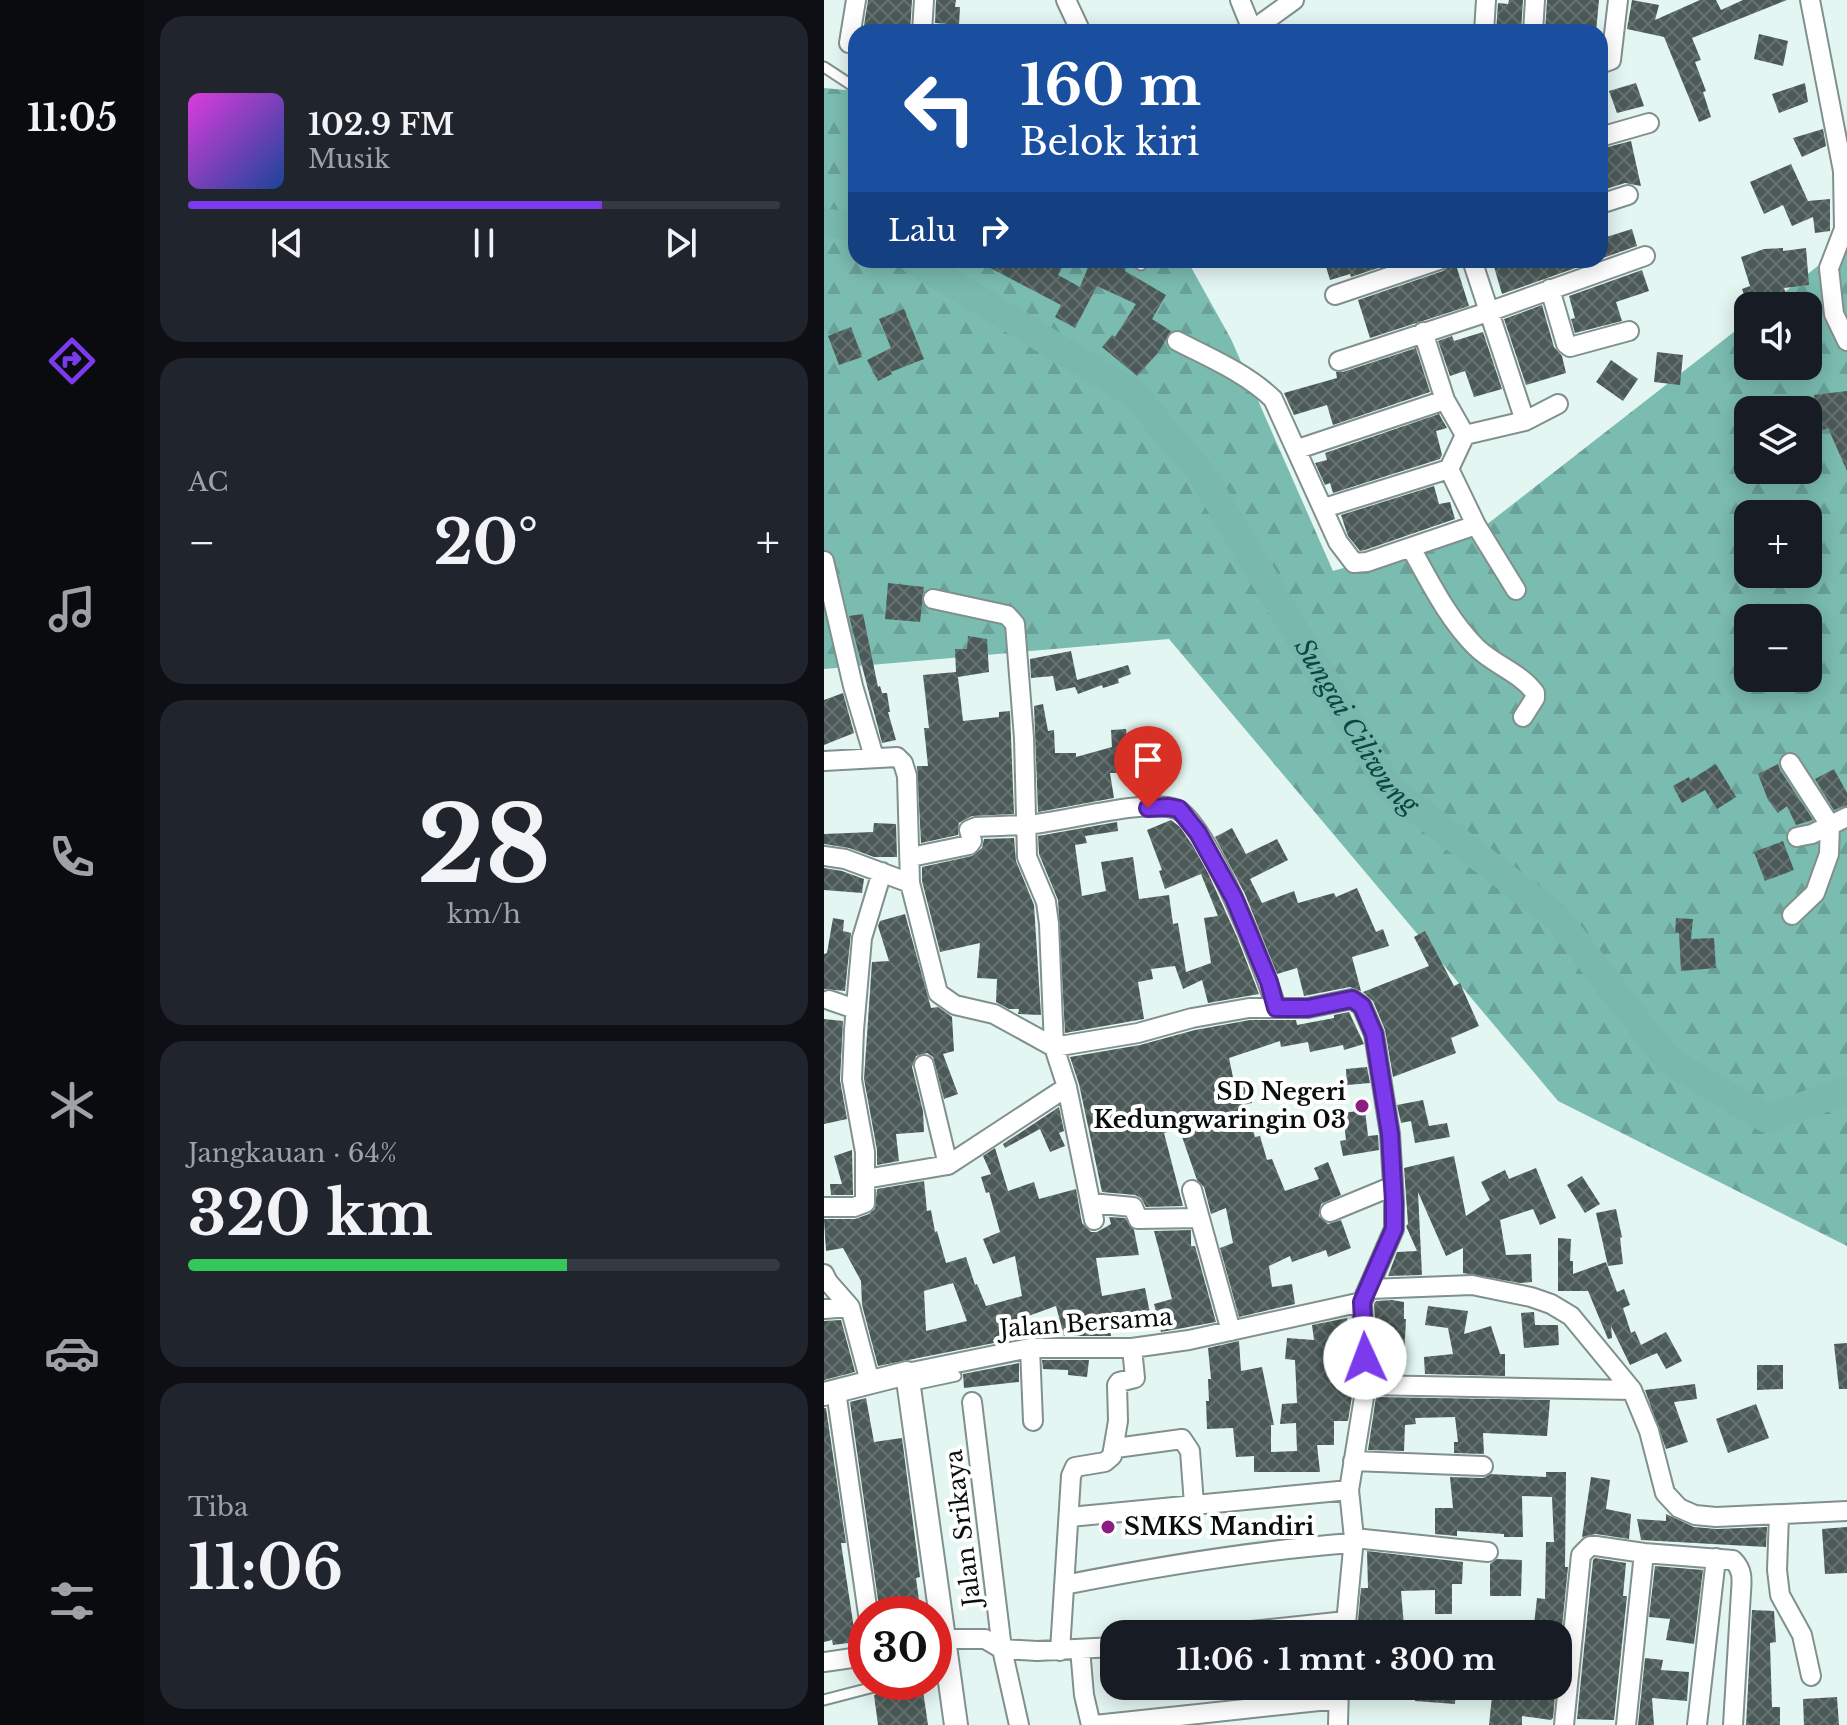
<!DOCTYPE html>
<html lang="id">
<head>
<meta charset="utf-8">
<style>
	body { margin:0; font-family:"Libre Baskerville",serif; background:#20242c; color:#f1f3f6; height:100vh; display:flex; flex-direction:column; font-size:30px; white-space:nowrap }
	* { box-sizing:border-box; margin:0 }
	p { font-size:26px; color:#9ea1a6 }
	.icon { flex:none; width:44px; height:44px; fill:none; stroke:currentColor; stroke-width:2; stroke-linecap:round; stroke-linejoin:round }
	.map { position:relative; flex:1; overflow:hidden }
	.sheet { display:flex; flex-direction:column; gap:16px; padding:16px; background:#0d0f14; width:680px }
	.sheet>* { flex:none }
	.top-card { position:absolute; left:24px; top:24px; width:760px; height:244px; border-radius:24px; box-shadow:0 4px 20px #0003; background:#1a4fa0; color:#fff; overflow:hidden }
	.controls { position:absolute; left:910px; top:292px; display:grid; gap:16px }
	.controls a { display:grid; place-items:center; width:88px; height:88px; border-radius:16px; background:#171b24; box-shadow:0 4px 20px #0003; font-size:40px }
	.speed { position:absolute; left:24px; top:1596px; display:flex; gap:16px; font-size:40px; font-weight:700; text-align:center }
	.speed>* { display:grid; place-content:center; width:104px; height:104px; border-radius:50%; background:#171b24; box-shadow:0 4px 20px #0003; line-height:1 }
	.speed .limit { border:12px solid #d22; background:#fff; color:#111 }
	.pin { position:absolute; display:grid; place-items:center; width:68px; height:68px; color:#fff; margin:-82px -34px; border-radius:50% 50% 50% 0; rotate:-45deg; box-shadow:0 0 8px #0007 }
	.pin .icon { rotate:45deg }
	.me { position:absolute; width:88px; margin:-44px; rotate:358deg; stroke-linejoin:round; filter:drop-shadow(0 0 6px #0008) }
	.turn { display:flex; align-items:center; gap:28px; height:168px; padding:0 40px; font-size:36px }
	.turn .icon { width:104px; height:104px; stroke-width:2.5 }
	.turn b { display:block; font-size:56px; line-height:68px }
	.then { display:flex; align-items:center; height:76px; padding:0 40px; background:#0003; gap:16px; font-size:30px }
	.big { font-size:60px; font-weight:800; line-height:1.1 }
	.sheet .card { flex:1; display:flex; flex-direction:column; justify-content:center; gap:12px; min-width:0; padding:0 28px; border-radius:24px; background:#20242c }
	.sheet .dial { align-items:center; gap:0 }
	.dial b { font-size:104px; line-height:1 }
	.song { display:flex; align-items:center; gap:24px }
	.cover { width:96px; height:96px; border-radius:12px; background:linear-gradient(135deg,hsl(300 70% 55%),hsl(220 70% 35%)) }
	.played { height:8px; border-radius:4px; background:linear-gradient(90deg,#7c3aed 70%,#363941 70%) }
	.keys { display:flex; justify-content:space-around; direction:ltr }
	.heat { display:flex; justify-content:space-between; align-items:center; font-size:44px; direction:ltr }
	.charge { height:12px; border-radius:6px; background:linear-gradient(90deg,#34c759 64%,#363941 0) }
	.trip { position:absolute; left:276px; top:1620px; width:472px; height:80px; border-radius:24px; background:#171b24; box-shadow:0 4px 20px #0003; font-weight:800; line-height:80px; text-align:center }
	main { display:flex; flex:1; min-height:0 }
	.tab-bar { display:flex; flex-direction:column; width:144px; justify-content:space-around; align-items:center; background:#090b0e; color:#9ea1a6 }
	.tab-bar .icon { width:56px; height:56px }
	.tab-bar .selected { color:#7c3aed }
	.tab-bar b { font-size:36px; color:#f1f3f6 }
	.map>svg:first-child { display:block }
</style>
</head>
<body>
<main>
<nav class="tab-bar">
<b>11:05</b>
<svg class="icon selected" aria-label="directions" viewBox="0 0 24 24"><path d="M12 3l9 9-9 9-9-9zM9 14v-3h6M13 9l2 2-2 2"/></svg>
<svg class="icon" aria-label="music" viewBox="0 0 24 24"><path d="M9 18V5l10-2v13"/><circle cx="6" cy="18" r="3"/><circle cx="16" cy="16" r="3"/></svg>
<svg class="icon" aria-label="phone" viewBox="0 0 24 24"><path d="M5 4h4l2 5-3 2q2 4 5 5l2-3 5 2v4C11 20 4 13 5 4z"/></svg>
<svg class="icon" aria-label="climate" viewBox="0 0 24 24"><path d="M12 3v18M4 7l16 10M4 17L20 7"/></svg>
<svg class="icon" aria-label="car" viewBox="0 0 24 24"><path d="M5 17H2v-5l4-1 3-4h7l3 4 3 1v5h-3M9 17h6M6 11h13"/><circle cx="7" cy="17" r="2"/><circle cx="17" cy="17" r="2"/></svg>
<svg class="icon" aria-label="filters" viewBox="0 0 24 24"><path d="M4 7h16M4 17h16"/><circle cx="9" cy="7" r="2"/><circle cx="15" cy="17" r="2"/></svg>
</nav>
<section class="sheet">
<div class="card">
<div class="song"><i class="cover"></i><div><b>102.9 FM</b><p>Musik</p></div></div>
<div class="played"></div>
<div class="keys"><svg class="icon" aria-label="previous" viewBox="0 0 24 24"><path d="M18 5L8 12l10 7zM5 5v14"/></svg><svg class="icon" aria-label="pause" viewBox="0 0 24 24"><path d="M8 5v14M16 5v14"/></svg><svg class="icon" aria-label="next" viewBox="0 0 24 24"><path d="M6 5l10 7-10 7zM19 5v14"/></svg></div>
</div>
<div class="card"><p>AC</p>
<div class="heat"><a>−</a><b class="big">20°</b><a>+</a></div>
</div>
<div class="card dial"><b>28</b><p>km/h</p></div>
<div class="card"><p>Jangkauan · 64%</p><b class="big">320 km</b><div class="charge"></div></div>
<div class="card"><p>Tiba</p><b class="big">11:06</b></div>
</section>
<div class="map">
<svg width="1023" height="1725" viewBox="0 0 1023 1725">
	<defs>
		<pattern id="forest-firs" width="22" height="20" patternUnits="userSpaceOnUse" patternTransform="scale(2)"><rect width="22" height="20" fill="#7bbcb1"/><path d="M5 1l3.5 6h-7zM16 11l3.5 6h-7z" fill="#69a097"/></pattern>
		<pattern id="building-cross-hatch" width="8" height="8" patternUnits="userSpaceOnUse" patternTransform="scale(2)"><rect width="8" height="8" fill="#4b5a58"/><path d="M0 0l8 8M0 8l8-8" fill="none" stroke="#667170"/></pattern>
	</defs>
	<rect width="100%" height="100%" fill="#e4f6f2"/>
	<path fill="url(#forest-firs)" fill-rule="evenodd" d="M0 88 32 91V260H363L407 339 509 571 657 529 924 321V366H984V306H943L1023 243V1246L734 1101 345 639 0 669ZM924 410H984V470H924ZM924 514H984V574H924ZM924 618H984V678H924Z"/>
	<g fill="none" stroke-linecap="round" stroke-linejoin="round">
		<g stroke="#78b8ad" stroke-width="28">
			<path d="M0 222 32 227"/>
			<path id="s1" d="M89 260 309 393 377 473 566 789 731 915 844 1060 943 1119 1023 1090"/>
		</g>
	</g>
	<path fill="url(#building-cross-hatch)" fill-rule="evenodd" d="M44 0H88L86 32H39Z
		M112 0H132L131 7H136L135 25 111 23Z
		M685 0H699L697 32H672L674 3 684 4Z
		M723 0H775L772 32 737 28V32H721Z
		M808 0 835 5 831 20 876 0H892L897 10 919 0H963L868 38 877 60 871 62 882 91 879 92 887 117 875 122 840 37 803 29Z
		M935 34 964 41 959 66 930 59Z
		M812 83 820 106 793 113 785 91Z
		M981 83 984 102 955 113 948 94Z
		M999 129 1002 146 978 157 969 138Z
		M807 141 817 186 801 183 776 191V149Z
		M967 164 984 201 1006 199V231L991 233 989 217 968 226 959 205 940 214 926 182Z
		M808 229 813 246 776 259V239Z
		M959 248V251L982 248 985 285 960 288 962 294 936 298 939 306H924L918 289 926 286 917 257 940 249Z
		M151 260H242L234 275 256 287 267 260H304L301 271 342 295 328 319 347 331 334 353 313 376 278 347 288 335 291 337 312 304 273 286 251 328 231 317 237 305Z
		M500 260H565L566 264 527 277 526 274 506 280Z
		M668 260H774L678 294Z
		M631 262 645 306 546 338 534 300 619 271Z
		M818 270 825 291 792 302 798 321 751 333 747 319 751 318 745 296Z
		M718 305 730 347 738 356 742 373 702 385 680 319Z
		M80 309 100 359 67 372 68 374 54 381 43 360 67 348 55 319Z
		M27 327 38 357 15 365 4 336Z
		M659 332 678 389 650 397 641 371 626 376 614 341 628 336 630 341Z
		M592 348 606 392 509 425 503 405 470 415 460 393 513 378 512 372H519Z
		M833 352 859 355 856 385 830 382Z
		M787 360 814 379 799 401 772 382Z
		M1023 391V471L1004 428 999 430 993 415 990 395Z
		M615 414 623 428 612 431 618 455 616 459 509 493 506 483 501 485 491 463 503 460 501 453Z
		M610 486 615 504 626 502 631 519 541 550 536 551 524 536 517 515Z
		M64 583 100 587 96 622 61 619Z
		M39 614 54 687 56 686 58 693H63L66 712H64L72 740 58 743 25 616Z
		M144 636 163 639 165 672 134 677 139 721 175 717V712L186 711 190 814 148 816 135 823 134 835 97 843 93 766H104L100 728H105L99 675 132 672 131 649H143Z
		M247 651 253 680 304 665 307 674 294 679 295 683 279 688 278 685 254 694 251 687 232 691 229 676 207 678 206 659Z
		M19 693 30 733 0 745V700Z
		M219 704 224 731 230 730 231 753H252V757L288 747 287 730 302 729 304 750 292 751 293 773H286L290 798 214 812 210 706Z
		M892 764 912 797 893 809 881 790 858 803 849 786 865 777 866 780Z
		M954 764 956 770 989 820 972 825 963 806 954 813 944 800 934 774Z
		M1010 769 1023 793V805L1010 810 991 779Z
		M347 820 356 827 369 846 384 873 413 937 435 994 384 1003 378 980 359 989 351 966 327 969 329 979 314 982 320 1019 241 1033 234 900 215 854 214 836 293 822 294 831 261 836 263 843 251 845 258 896 282 891 277 862 309 857 315 899 345 895 349 924 354 923 362 972 387 963 380 918 394 916 377 874 341 889 335 871 338 870 323 830Z
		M50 823 72 824 73 857H50L25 848 0 844V834L49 832Z
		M408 828 422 854 453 839 464 860 426 879 438 903 470 891 474 903 510 893 512 897 533 888 552 932 559 929 565 946 528 957 537 991 526 987 480 996 473 968 453 974 421 894 391 837Z
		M190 838 192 861 210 905 217 1015 194 1014 195 1009H185L172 1002 173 979 153 978 156 943 116 952 98 881V867L148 856 158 848 160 839Z
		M959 841 970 870 941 881 930 852Z
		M0 868 18 871 40 879 38 893 0 890Z
		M81 914 107 1008 114 1007 128 1017 130 1051 119 1054 134 1094 120 1099 109 1057 103 1053 92 1056 88 1067 99 1111 100 1132 72 1134 75 1161 53 1165V1150L40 1079 48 962 65 961 54 926 56 921Z
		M9 918 20 920 19 931 27 933 21 991 0 989V954L3 953Z
		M852 918 869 919 867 939 890 938 892 968 857 971 855 933H851Z
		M601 931 630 986 636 983 655 1026 627 1038 632 1053 569 1077 561 1030 549 1001 539 992 605 966 590 937Z
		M525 1012 540 1044 520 1050 519 1045 486 1052 484 1042 457 1047 456 1041 405 1058 411 1087 423 1084 428 1103 422 1104 431 1137 436 1136 443 1160 448 1159 461 1191 495 1179 490 1168 504 1162 517 1195 497 1204 495 1216 504 1224 517 1220 527 1248 504 1257 502 1250 468 1262 466 1256 445 1266 448 1287 468 1284 471 1304 415 1317 396 1248 409 1243 402 1208 387 1214 380 1187 373 1180 355 1128 340 1133 359 1206 322 1207 317 1198 311 1195 278 1192 255 1084 246 1057 316 1045 371 1030 426 1020H472L473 1025 510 1018V1015Z
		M0 1019 19 1021 16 1080 23 1119 0 1124Z
		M543 1067 546 1083 523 1085 522 1069Z
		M599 1100 605 1126 623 1123 626 1137 591 1143 587 1121 577 1123 573 1105Z
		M235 1107 240 1131 235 1133 241 1146 226 1152 216 1129 181 1148 179 1144Z
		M541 1110 544 1136 554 1135 555 1150 519 1156 516 1141 522 1140 519 1113Z
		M171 1148 184 1191 210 1182 215 1199 252 1189 258 1223 267 1232H273L287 1224 285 1217 301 1218 310 1230 315 1255 272 1258 278 1296 321 1288 326 1313 285 1320 287 1336H240L232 1306 188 1322 191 1335 169 1340 170 1343 54 1366 38 1305 37 1281 19 1248 2 1251 0 1219H31L45 1214 51 1209 53 1189 100 1181 103 1211 107 1210 111 1232 113 1231 122 1263 142 1257 151 1285 153 1284 162 1306 198 1296 191 1256 169 1264 159 1239 176 1232 165 1192 162 1193 157 1177 167 1174 159 1156ZM129 1283 143 1321 102 1331 100 1291Z
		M28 1150 29 1195H7L6 1184H18L10 1156Z
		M630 1156 642 1216 666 1200 657 1182 681 1170 685 1179 712 1168 732 1218 716 1225 709 1209 676 1220 682 1255 707 1254 708 1282 696 1283 639 1273V1248L622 1256 594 1192 598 1275 564 1276 573 1252 593 1251 582 1226 584 1224 580 1168Z
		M758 1176 776 1204 761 1213 743 1185Z
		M792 1209 798 1237 796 1238 799 1264 784 1266 772 1213Z
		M367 1230V1246H371L392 1322 337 1332 330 1304 348 1299 330 1231Z
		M734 1238 747 1239 746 1261H749V1274L782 1262 793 1292 800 1289 806 1305 799 1308 807 1333 811 1331 817 1345 842 1332 858 1361 842 1369 833 1353 806 1365 787 1326 788 1338 784 1339 764 1291H734Z
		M568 1300 580 1302V1319H582L580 1357 553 1355 550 1304 552 1301Z
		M604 1306 644 1311 640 1334 667 1326 676 1354H681V1376L601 1374 600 1357 629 1354 624 1328 601 1325Z
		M710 1312 711 1325H734L735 1345 700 1348 697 1313Z
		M523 1318 530 1384 524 1421H510V1445H493L496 1472H430V1456L412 1457 409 1428 383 1429 382 1401H385L384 1379H387L384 1348 415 1341 417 1371 438 1367 450 1425H447V1452L473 1451 472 1423 456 1424 458 1404 473 1403 471 1360 461 1359 463 1338 490 1340 488 1325Z
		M17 1320 31 1372 0 1380V1321Z
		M1023 1343V1389H1015L1010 1344Z
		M218 1360H265L263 1377 244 1375V1370L219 1369Z
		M195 1363V1382L140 1388 139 1374Z
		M933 1365H959V1389L933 1390Z
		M871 1384 873 1399 850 1402 864 1442 842 1449 821 1390Z
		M552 1397 726 1400 723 1436 659 1433 660 1454 630 1453V1442H634L631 1417 591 1418 592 1424 581 1425 580 1451 544 1450Z
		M42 1398 50 1442 78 1438 96 1577 92 1578 96 1608 76 1611 77 1614H56L26 1402Z
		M932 1404 945 1438 904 1453 892 1419Z
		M0 1408H2L22 1543H17L32 1642 9 1645 8 1640 0 1642Z
		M722 1472H742L741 1567H744L737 1638H734V1634H709L713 1598 721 1599 722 1542H730L728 1497 698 1496 699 1537H680V1534L633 1531V1536L611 1534V1508H629L626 1477 659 1478 667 1474 722 1477Z
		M767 1477 786 1480 782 1509 807 1514 805 1539 772 1534 758 1537Z
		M842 1514 870 1527 893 1529 943 1527 942 1547 817 1540 813 1519 842 1521Z
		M1023 1527V1573L1001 1574 998 1529Z
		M543 1551 639 1562 638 1584H628V1614H611V1590L577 1591 580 1626 565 1627 564 1622 534 1621 537 1588H544Z
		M771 1558 802 1563 799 1596H803L790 1720 753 1719 769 1560Z
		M673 1559 698 1560 697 1596H666V1564Z
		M831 1566 879 1570 870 1644 842 1640 846 1619 825 1617Z
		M928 1610 950 1611 952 1642 946 1643 948 1707H956V1725H922Z
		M821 1658 839 1660 837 1670 865 1672 863 1701 828 1698 830 1725H814Z
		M98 1684 104 1725H54L50 1695 75 1687Z
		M592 1686H632L631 1704 591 1701Z
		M669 1686H732L729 1718 727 1720 698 1716V1725H665Z
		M1013 1697 1015 1725H980L979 1699Z"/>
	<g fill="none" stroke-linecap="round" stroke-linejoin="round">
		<defs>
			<path id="service" d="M0 67 32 88
				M311 260 317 265
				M85 1386 132 1376
				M0 1700 69 1682"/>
			<path id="minor" d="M242 0 257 32
				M416 0 429 32
				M986 0 1019 171 1020 229 1005 268 1010 314 1023 341
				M434 26 470 0
				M98 32 100 0
				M660 32 662 0
				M709 32 711 0
				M25 43 32 0
				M776 64 787 60 794 0
				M776 137 825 123
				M776 204 804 195
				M726 289 742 344 746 347 805 331
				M511 295 615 260
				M599 332 621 400 641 435
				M353 341C386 358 422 373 449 399L514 542 530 563 543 562 652 525
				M515 361 664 312 821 256
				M701 421 734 404
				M641 435 701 421 648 260
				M474 449 621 400
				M625 469 652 525 692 590
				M500 508 625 469 641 435
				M587 548C606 582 624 619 652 647 670 665 697 673 711 693V698L699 717
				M0 561 29 686 50 757
				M109 599 183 615 191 624 200 738 203 857 222 902 225 924 230 1047 243 1087 270 1220
				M0 761 73 757 79 763 83 776 86 883 114 993 131 1005 170 1014 230 1047 314 1033 368 1018 425 1008H484L528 999 538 1006 550 1034 566 1134 570 1202V1229L538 1302 542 1385 525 1490 530 1538 521 1634
				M966 763 1006 825 1005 854 991 893 968 915
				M973 837 988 834 1023 817
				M0 856 21 859 86 883
				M87 857 145 845 148 841 145 830 152 827C168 826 184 826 201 825 237 823 321 798 352 809 382 819 443 974 452 1008
				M5 1000 31 1009
				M100 1065 124 1165
				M41 1179 124 1165 243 1087
				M368 1190 407 1331
				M267 1203 309 1207 314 1219 374 1218
				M0 1207H30L41 1203V1152L28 1080 30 1030 38 938 58 872
				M506 1212 569 1186
				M0 1274 4 1282 26 1307 46 1382
				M546 1289 648 1285 707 1297 727 1304 747 1316 808 1390 825 1431 841 1493 855 1508 871 1515 892 1517 1023 1511
				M0 1309 26 1307
				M206 1348 209 1421
				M83 1373 206 1348H308L365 1340 538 1302
				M542 1385 808 1390
				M12 1391 44 1614
				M148 1402 178 1649 195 1725
				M292 1448 358 1439 366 1451 370 1504
				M529 1461 659 1466
				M955 1515 953 1570 956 1595 978 1635 987 1676
				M246 1517 525 1490
				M530 1538 664 1552
				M240 1585C336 1566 432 1550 529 1543
				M399 1634 522 1621
				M110 1643 131 1639H161L178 1649 213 1651 290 1647
				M256 1649 260 1695 267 1725
				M236 1651 247 1476 251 1467 281 1462 288 1456 294 1421 293 1385 295 1382 311 1378 308 1348
				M0 1662 42 1656
				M271 1725 514 1699
				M514 1725 515 1686
				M740 1725 757 1555 766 1546H772L820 1553 909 1560C919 1570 918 1579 917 1592L909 1725
				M802 1725 820 1553
				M873 1725 892 1558"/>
			<path id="tertiary" d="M0 1394 83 1373 132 1725"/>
		</defs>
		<use href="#service" stroke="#80908d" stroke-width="13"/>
		<use href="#minor" stroke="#80908d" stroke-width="22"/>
		<use href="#tertiary" stroke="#80908d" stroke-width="26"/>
		<use href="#service" stroke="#fff" stroke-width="9"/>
		<use href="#minor" stroke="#fff" stroke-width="18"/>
		<use href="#tertiary" stroke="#fff" stroke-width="22"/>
	</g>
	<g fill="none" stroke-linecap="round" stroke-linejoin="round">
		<defs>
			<path id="route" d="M324 808 344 807 355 809 374 833 410 898 445 982 452 1008H484L528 999 538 1006 550 1034 566 1134 570 1202V1229L538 1302 541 1358"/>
		</defs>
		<use href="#route" stroke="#51269a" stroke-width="20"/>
		<use href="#route" stroke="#7c3aed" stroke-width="14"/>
	</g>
	<g fill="#8c1d81" stroke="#fff" stroke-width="3">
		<circle cx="538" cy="1106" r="8"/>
		<circle cx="284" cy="1527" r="8"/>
	</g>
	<g text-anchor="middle" stroke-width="8" stroke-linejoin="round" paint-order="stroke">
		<g font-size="24" font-weight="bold" fill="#090f0e" stroke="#fff" text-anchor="end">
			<text x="522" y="1100">SD Negeri<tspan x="522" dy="28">Kedungwaringin 03</tspan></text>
			<text x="300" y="1535" text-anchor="start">SMKS Mandiri</text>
		</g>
		<g font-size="24" fill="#090f0e" stroke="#fff">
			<text transform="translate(262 1323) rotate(-4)" y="8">Jalan Bersama</text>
			<text transform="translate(139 1528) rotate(-97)" y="8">Jalan Srikaya</text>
		</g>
		<g font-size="26" font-style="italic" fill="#0c4740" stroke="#fff">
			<text dy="9" stroke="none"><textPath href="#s1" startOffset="660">Sungai Ciliwung</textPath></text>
		</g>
	</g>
</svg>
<div class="controls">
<a><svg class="icon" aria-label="sound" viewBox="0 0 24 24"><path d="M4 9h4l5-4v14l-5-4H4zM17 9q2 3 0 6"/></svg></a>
<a><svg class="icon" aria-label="layers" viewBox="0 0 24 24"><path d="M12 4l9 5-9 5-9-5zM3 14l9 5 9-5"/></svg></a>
<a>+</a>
<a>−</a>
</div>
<div class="speed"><div class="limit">30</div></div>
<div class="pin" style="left:324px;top:808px;background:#d93025"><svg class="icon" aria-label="arrive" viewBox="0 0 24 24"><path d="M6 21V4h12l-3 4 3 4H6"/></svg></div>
<svg class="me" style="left:541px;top:1358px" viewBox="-20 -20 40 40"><circle r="19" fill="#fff"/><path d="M0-13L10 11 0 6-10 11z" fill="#7c3aed"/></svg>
<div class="trip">11:06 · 1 mnt · 300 m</div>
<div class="top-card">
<div class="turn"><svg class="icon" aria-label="left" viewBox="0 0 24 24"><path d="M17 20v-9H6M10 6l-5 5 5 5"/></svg><div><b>160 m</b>Belok kiri</div></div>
<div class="then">Lalu<svg class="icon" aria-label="right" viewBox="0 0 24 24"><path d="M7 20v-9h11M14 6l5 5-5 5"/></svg></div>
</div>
</div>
</main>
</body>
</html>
